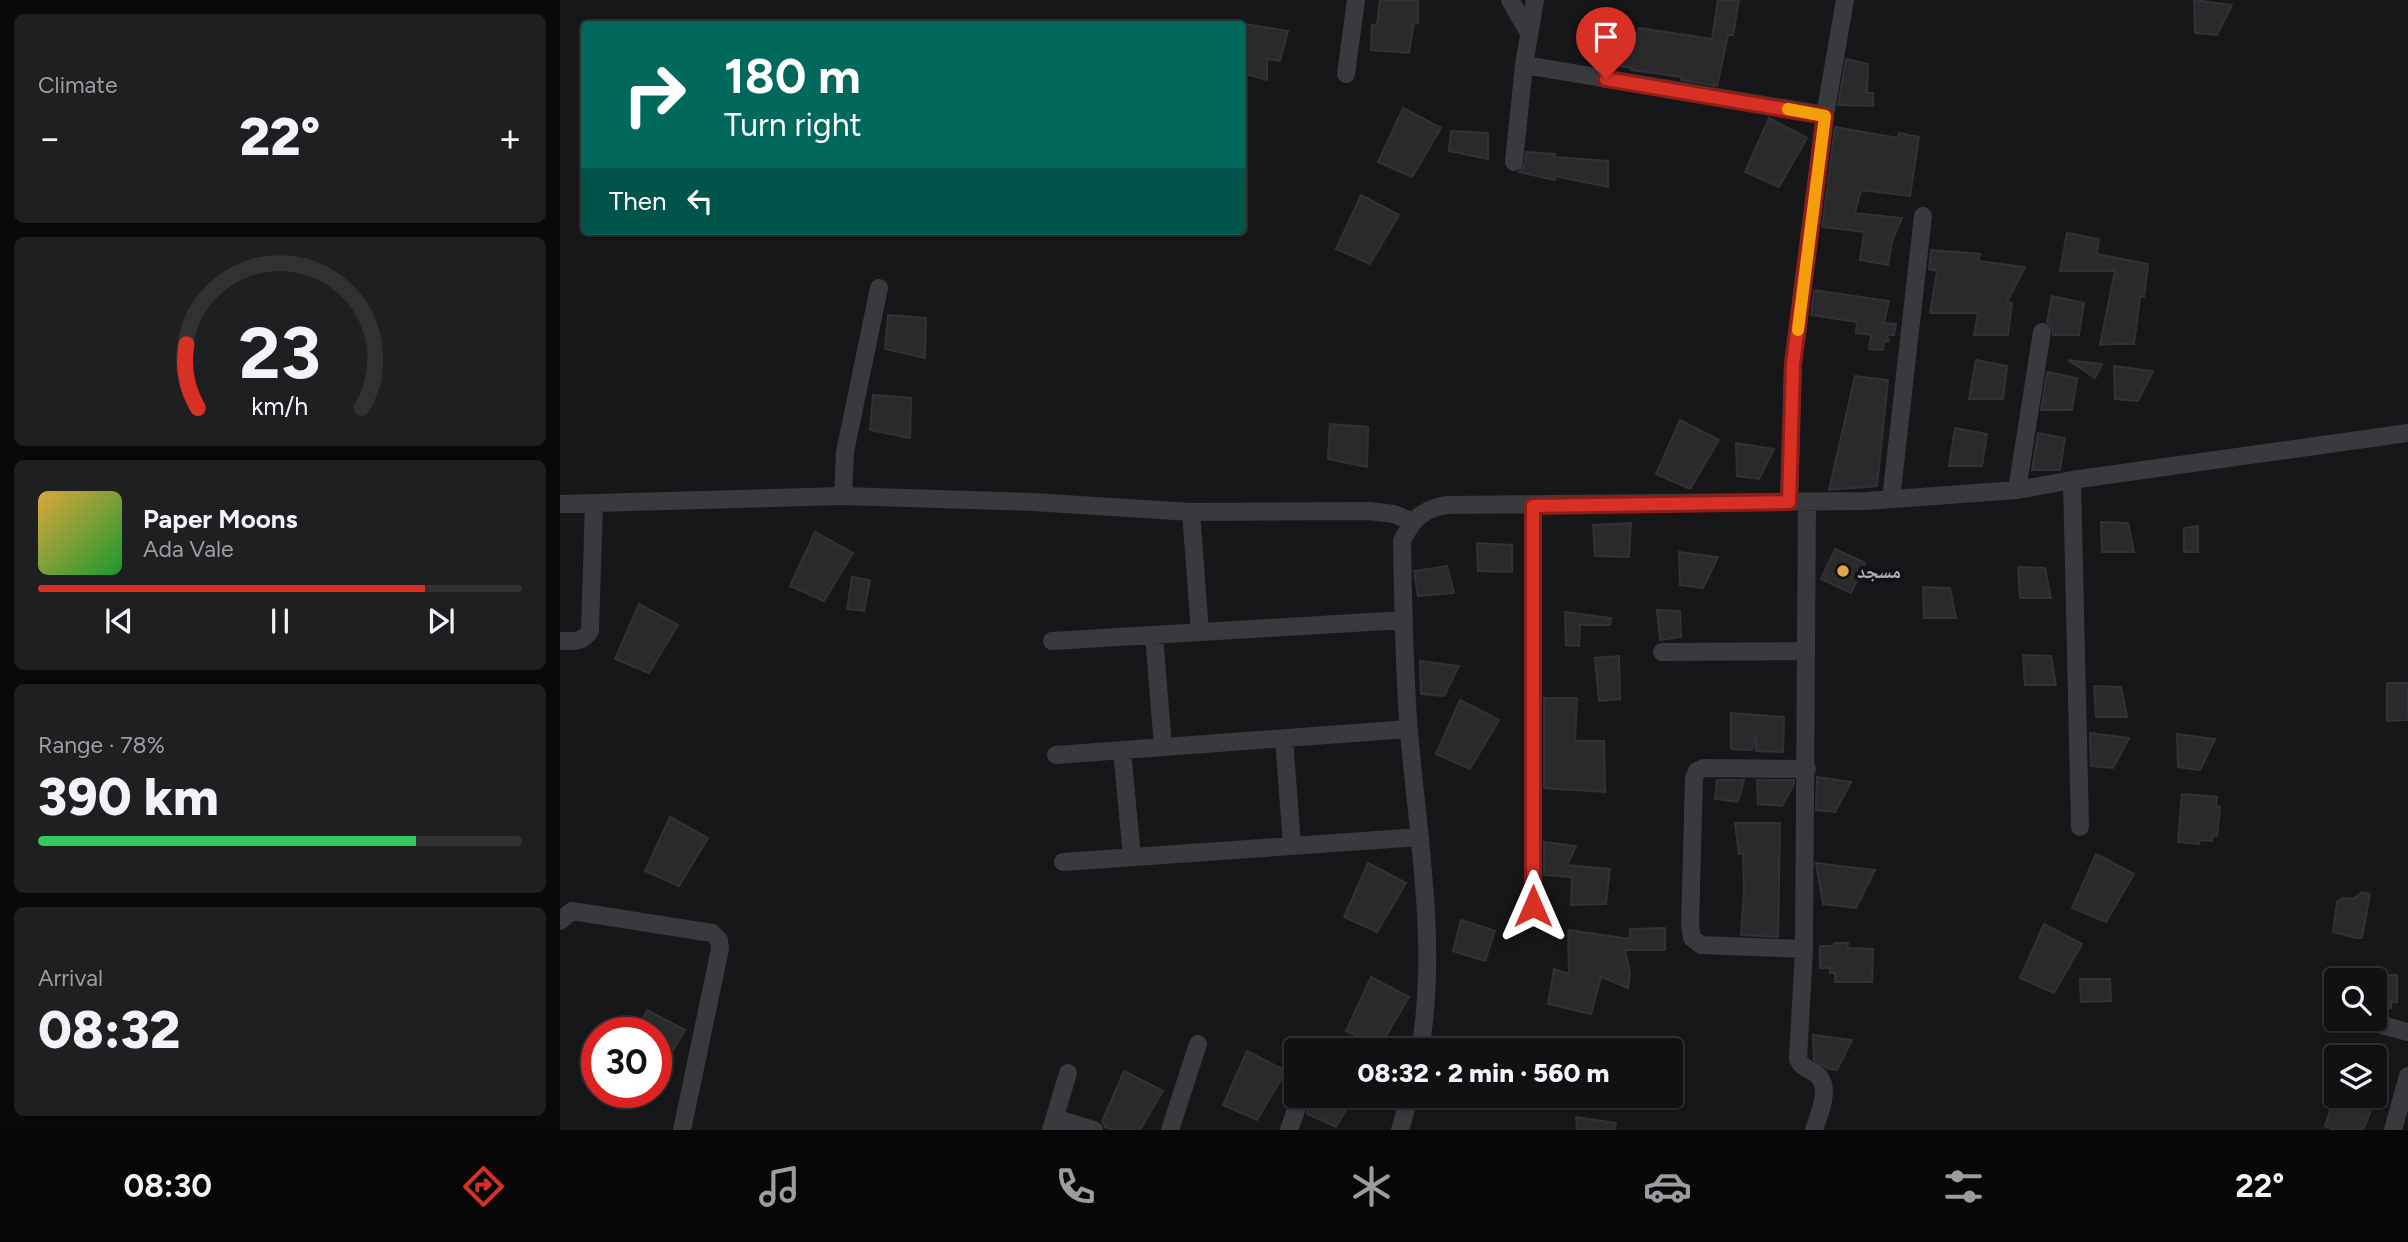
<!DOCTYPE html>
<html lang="en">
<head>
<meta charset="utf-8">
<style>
	body { margin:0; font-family:Figtree,"Noto Naskh Arabic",sans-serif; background:#1e1f21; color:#f1f3f6; height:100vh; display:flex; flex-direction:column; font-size:26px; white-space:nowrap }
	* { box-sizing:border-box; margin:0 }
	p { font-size:23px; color:#9c9da0 }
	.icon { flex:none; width:38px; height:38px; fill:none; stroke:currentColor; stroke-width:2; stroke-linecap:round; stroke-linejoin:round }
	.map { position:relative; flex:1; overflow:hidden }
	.sheet { display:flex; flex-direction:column; gap:14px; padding:14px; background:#09090a; width:560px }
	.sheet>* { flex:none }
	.top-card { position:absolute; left:21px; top:21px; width:665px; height:214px; border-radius:7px; box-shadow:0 2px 5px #0004,0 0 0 2px #303133; background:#00695c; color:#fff; overflow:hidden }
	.controls { position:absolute; left:1764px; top:968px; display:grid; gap:14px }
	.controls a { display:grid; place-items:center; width:63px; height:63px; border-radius:7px; background:#111113; box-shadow:0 2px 5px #0004,0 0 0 2px #303133; font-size:35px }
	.speed { position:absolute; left:21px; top:1017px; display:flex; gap:14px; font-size:35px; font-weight:700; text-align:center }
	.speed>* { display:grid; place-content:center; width:91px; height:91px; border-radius:50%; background:#111113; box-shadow:0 2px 5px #0004,0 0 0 2px #303133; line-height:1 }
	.speed .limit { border:10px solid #d22; background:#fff; color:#111 }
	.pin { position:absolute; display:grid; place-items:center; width:60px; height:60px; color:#fff; margin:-72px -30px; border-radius:50% 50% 50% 0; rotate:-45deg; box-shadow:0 0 7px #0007 }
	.pin .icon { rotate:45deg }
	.me { position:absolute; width:77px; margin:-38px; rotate:0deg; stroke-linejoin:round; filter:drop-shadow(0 0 5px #0008) }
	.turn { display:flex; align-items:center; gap:24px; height:147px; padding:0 28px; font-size:32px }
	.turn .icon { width:91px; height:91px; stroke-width:2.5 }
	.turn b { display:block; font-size:49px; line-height:60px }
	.then { display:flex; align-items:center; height:66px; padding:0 28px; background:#0003; gap:14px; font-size:26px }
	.big { font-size:52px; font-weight:800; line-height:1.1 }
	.sheet .tile { flex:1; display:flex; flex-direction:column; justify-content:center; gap:10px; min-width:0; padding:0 24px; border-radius:10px; background:#1e1f21 }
	.sheet .dial { align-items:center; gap:0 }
	.dial svg { height:182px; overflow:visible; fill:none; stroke:#303133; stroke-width:7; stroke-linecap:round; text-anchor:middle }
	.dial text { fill:#f1f3f6; stroke:none }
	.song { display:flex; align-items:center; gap:21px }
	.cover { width:84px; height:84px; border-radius:10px; background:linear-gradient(135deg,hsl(40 70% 55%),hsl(130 70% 35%)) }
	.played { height:7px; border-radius:4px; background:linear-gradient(90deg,#d93025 80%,#303133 80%) }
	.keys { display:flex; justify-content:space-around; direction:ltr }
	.heat { display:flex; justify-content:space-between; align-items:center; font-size:38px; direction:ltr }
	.charge { height:10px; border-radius:5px; background:linear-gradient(90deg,#34c759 78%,#303133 0) }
	.trip { position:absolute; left:724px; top:1038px; width:399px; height:70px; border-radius:7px; background:#111113; box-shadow:0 2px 5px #0004,0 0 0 2px #303133; font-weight:800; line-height:70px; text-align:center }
	.tab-bar { display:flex; height:112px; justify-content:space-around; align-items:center; background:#070708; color:#9c9da0 }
	.tab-bar .icon { width:49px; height:49px }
	.tab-bar .on { color:#d93025 }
	.tab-bar b { font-size:32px; color:#f1f3f6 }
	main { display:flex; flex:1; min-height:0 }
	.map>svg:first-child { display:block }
</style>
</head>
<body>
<main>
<section class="sheet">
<div class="tile"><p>Climate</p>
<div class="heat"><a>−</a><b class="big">22°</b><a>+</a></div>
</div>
<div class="tile dial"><svg viewBox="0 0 100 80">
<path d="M14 69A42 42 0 1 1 86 69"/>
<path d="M14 69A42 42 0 0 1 9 41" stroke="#d93025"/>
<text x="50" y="56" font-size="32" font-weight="700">23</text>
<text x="50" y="72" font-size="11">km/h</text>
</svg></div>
<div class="tile">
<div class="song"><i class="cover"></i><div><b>Paper Moons</b><p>Ada Vale</p></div></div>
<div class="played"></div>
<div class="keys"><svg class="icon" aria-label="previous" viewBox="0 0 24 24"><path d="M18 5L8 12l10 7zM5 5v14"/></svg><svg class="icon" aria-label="pause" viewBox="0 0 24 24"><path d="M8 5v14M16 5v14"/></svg><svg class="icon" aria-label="next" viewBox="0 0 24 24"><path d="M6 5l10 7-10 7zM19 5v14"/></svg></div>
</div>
<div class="tile"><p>Range · 78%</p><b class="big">390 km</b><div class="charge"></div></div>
<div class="tile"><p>Arrival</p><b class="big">08:32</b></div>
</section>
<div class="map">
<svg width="1848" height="1130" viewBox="0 0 1848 1130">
	<rect width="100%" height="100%" fill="#171719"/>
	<path fill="#2a2a2d" stroke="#313235" stroke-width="2" d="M820 0H858V23L854 22 849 53 811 50 812 25H817Z
		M1158 0H1179L1173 35H1168L1157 86 1121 80 1122 77 1071 70 1072 68 1031 62 1038 27 1078 33 1079 28 1152 39Z
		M1634 0 1672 5 1657 35 1635 33Z
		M685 24 728 31 720 61 707 59V80L682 73V32Z
		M1286 59 1308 64 1307 93H1313V106L1278 105Z
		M843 108 881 128 852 177 818 162Z
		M1209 118 1247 138 1219 187 1185 172Z
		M1275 127 1338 138 1339 133 1359 137 1350 196 1301 190 1295 213 1342 218 1332 241 1328 265 1300 260 1304 232 1262 227Z
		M891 131 928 133V159L889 151Z
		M966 152 995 154V157L1048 161V187L995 176V180L959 172 965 164Z
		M801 195 839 215 810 264 776 249Z
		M1507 233 1539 239 1537 254 1588 264 1584 297H1580L1574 344H1553V342L1552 344 1540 345 1555 271H1500Z
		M1371 250 1420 254 1418 261 1465 267 1447 302 1452 303 1448 335H1414L1418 313H1370L1377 271 1369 269Z
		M1254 290 1329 301 1324 323 1336 324 1334 335H1327L1329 341 1324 342 1323 350 1309 349 1311 335 1296 333 1297 322 1251 315Z
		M1492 296 1524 303 1519 335H1493L1492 327 1487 322Z
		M328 315 366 318 365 358 325 349Z
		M1416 360 1447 366 1443 399H1409Z
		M1508 360 1542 364 1535 378Z
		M1554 366 1593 371 1578 401 1555 399Z
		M1487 372 1517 378 1512 410H1481Z
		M1295 376 1328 380 1317 486 1269 490Z
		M313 395 351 398 350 438 310 430Z
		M1120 420 1159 440 1130 489 1096 474Z
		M770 424 808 427 807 467 768 459Z
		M1395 428 1427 434 1422 466H1389Z
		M1478 433 1505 438 1500 470H1472Z
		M1176 443 1214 449 1199 479 1177 476Z
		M1541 522 1568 523 1574 552H1542Z
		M1071 523 1069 557 1035 556 1033 525Z
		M1638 526V552H1624V528Z
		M255 532 293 553 264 601 230 586Z
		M917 543 952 545V572L918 571Z
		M1275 549 1305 563 1291 593 1261 579Z
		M1119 552 1158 557 1143 588 1120 585Z
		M887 566 894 593 858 596 854 571Z
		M1458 567 1485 568 1491 598H1460Z
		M292 577 310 580 304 611 287 609Z
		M1363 587 1390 588 1396 618H1364Z
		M79 604 118 625 89 673 55 659Z
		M1097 610 1120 611 1121 637 1100 640Z
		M1005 612 1051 618 1050 625H1020L1019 646 1006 645Z
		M1463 655 1491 656 1496 685H1465Z
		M1059 656 1060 699 1039 701 1035 658Z
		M860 661 899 666 884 696 861 694Z
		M1827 683H1848V720L1827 721Z
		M1534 686 1561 687 1567 717H1536Z
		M984 698H1017L1015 741H1044L1045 792 984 788Z
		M900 700 939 720 910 769 876 754Z
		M1171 713 1224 717 1223 752 1196 751V736L1192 750 1171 749Z
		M1530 733 1569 738 1553 768 1531 766Z
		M1617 734 1655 739 1640 770 1618 767Z
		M1257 777 1291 782 1275 812 1256 810Z
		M1157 780H1184L1178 802 1155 799Z
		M1197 780H1234V784L1222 806 1198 804Z
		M1622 794 1657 797 1656 806 1660 807 1657 836 1653 835 1652 841 1639 840V844L1618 842Z
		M110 817 148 838 119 886 85 871Z
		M1175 823H1220L1218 937 1181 935 1184 890 1183 854H1179Z
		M984 842 1016 846 1007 865 1050 869 1046 904 1011 905 1012 877 984 875Z
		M1536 854 1574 874 1546 922 1512 908Z
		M808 863 846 883 817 932 784 917Z
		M1256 863 1315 870 1296 908 1263 904Z
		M1802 892 1810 894 1802 938H1796L1773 932 1777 902 1783 898 1793 899Z
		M901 920 935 931 925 961 893 951Z
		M1484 924 1522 944 1494 993 1460 978Z
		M1105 928V950H1065L1070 973 1068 988 1041 977 1031 1014 988 1004 994 969 1009 974 1008 930 1070 939V929Z
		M1274 943H1288L1287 948 1313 949 1312 982H1275V973H1270V968H1260V946H1274Z
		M1815 975H1837V1002H1831V1008H1815Z
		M811 977 849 997 820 1046 786 1031Z
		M1520 979H1550L1551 1001 1521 1002Z
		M87 1010 125 1030 96 1079V1032H77Z
		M1253 1035 1292 1040 1277 1070 1268 1069 1254 1060Z
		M687 1051 726 1071 697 1120 663 1105Z
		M564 1071 603 1091 580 1130H552L545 1127 542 1122Z
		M752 1096H794L776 1127 747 1114Z
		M1775 1096H1817L1803 1130H1774L1765 1126Z
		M1016 1117 1056 1123 1055 1130H1017Z"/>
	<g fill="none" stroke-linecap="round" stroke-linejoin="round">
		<path stroke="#393a3d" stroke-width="18" d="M950 0 969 33
			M964 65 1265 115
			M786 74 796 0
			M954 162 964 65 975 0
			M1512 480 1520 827
			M1457 490 1482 332
			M283 496 285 452 319 288
			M1331 499 1363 216
			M1229 502 1233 364 1265 115 1285 0
			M1247 502 1244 949 1238 1059C1242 1068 1247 1068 1255 1073 1273 1085 1259 1114 1254 1130
			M0 504 283 496 473 502 631 512 809 511 834 514 853 522
			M973 506V906
			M631 512 640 632
			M594 635 603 747
			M0 641C13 641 22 643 30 631L34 503
			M492 641 843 620
			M1102 652 1246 651
			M724 738 732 846
			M562 750 572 857
			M496 755 849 729
			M503 862 860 837
			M0 921 12 911 152 933 159 940 160 949 122 1130
			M1244 949 1141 945 1132 938 1130 925 1134 778 1137 771 1144 768 1247 769
			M1814 1023 1848 1032
			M756 1050 757 1047
			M860 1050C878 945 858 837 849 732 844 669 843 605 842 541 853 518 862 510 886 505L1306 501 1457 490 1512 480 1848 433
			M495 1118 534 1130
			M491 1130 508 1073
			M610 1130 638 1044
			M729 1130 741 1096
			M840 1130 850 1096
			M1833 1130 1848 1076"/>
	</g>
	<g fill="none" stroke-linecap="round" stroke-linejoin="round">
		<defs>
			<path id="route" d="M973 906V506L1229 502 1233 364 1265 116 1046 79"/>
		</defs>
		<use href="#route" stroke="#8d1f18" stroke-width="18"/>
		<use href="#route" stroke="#d93025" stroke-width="12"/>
		<path stroke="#f59e0b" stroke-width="12" d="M1228 109 1265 116 1238 330"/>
	</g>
	<circle fill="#dea54a" stroke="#121214" stroke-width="2.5" cx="1283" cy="571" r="7"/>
	<g text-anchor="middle" stroke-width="7" stroke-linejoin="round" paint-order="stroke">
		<g font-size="19" font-weight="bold" fill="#abafb7" stroke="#121214" text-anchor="start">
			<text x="1297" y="578">مسجد</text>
		</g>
	</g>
</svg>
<div class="controls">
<a><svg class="icon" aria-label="search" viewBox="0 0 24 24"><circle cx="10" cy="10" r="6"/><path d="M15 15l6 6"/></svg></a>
<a><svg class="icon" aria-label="layers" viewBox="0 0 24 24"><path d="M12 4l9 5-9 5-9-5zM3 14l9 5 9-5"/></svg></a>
</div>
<div class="speed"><div class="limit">30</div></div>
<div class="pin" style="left:1046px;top:79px;background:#d93025"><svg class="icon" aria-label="arrive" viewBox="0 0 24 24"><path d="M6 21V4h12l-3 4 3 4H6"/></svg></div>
<svg class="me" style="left:973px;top:906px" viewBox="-20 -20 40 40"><path d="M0-17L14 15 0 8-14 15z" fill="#d93025" stroke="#fff" stroke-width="4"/></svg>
<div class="trip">08:32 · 2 min · 560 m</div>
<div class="top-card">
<div class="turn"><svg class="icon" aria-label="right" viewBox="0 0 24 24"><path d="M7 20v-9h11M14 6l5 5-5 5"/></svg><div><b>180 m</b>Turn right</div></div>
<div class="then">Then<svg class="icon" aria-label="left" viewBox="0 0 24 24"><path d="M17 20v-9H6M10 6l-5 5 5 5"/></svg></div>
</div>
</div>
</main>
<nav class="tab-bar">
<b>08:30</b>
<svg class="icon on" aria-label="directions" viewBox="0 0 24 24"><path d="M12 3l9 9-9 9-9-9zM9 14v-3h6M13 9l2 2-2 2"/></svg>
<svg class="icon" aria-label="music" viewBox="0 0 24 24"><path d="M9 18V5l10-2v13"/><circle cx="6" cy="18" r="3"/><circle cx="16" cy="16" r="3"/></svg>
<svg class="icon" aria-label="phone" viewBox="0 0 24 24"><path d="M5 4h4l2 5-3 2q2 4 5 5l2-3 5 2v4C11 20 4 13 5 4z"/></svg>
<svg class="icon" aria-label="climate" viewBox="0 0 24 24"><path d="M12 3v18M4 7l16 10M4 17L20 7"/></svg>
<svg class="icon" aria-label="car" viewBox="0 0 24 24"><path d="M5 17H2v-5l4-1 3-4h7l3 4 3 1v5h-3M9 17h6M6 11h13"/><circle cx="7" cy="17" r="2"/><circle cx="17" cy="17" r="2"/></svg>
<svg class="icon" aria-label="filters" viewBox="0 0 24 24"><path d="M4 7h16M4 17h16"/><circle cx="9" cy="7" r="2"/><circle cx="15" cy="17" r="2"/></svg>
<b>22°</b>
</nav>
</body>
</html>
